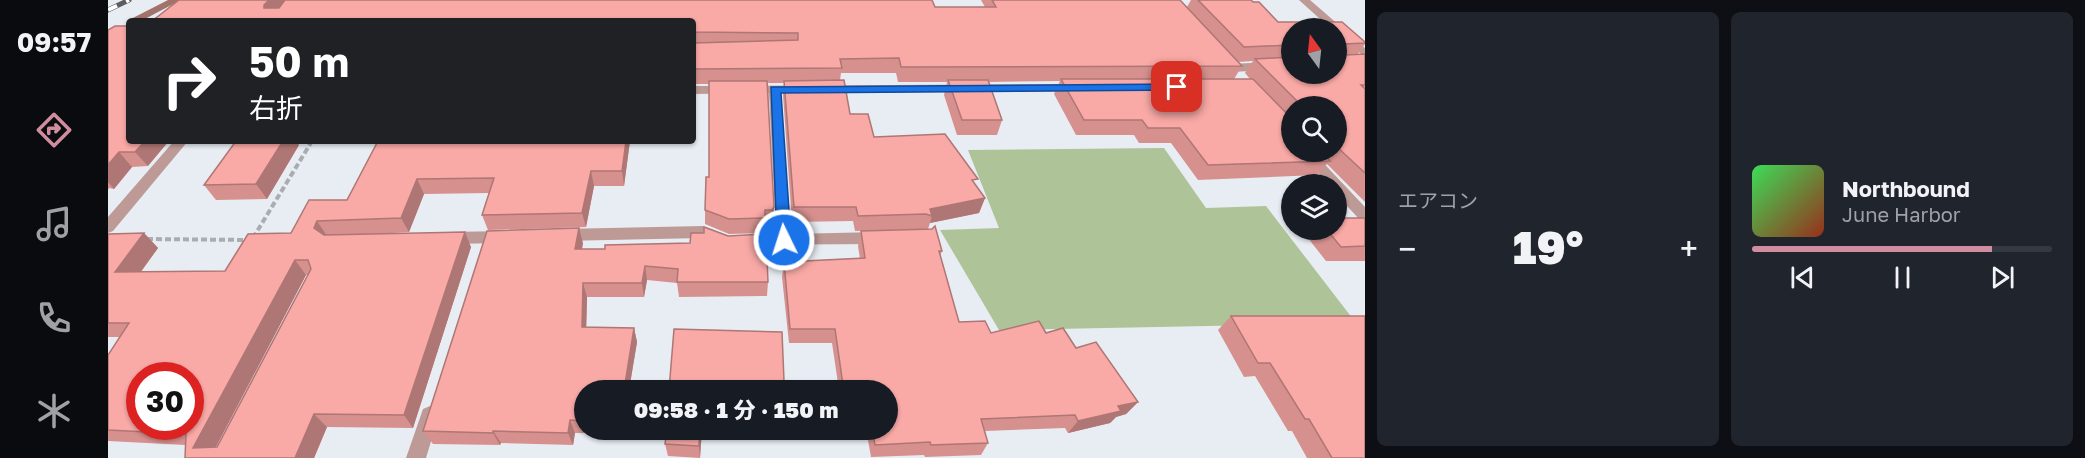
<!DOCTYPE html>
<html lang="ja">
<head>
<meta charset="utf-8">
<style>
	body { margin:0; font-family:"Golos Text","Noto Sans JP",sans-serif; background:#20242c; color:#f1f3f6; height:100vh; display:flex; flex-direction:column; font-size:22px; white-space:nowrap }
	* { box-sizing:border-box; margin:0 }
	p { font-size:20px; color:#9ea1a6 }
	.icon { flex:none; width:33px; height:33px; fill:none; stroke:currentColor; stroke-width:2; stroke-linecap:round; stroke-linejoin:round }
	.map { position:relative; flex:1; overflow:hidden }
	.details { display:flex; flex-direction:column; gap:12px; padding:12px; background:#0d0f14; width:720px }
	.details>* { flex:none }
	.banner { position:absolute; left:18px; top:18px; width:570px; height:126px; border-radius:6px; box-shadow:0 2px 4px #0004; background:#202124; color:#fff; overflow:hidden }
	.needle { width:39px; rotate:345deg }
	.fabs { position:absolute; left:1173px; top:18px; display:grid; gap:12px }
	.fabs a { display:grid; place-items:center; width:66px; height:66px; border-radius:50%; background:#171b24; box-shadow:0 2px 4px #0004; font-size:30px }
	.speed { position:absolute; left:18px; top:362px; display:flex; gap:12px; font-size:30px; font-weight:700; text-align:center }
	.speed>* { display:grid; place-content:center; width:78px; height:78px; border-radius:50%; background:#171b24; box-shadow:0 2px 4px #0004; line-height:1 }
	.speed .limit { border:9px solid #d22; background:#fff; color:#111 }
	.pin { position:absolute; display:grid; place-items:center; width:51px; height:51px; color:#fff; margin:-26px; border-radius:12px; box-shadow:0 3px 9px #0006 }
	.me { position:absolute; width:66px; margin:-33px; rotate:356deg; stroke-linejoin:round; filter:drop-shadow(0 0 4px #0008) }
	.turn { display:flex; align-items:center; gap:21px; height:126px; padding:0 24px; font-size:27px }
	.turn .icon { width:78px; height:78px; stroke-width:2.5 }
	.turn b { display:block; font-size:42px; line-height:51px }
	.big { font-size:45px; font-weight:800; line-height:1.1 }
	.details .widget { flex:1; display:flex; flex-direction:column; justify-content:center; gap:9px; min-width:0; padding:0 21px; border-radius:9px; background:#20242c }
	.song { display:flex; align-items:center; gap:18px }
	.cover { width:72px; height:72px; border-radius:9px; background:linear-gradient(135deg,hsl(130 70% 55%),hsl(10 70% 35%)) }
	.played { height:6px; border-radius:3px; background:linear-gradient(90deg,#d08d9f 80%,#363941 80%) }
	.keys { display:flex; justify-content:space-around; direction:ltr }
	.heat { display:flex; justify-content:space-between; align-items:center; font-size:33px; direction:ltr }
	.details .tiles { flex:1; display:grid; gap:12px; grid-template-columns:repeat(2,1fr) }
	.trip { position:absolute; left:466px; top:380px; width:324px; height:60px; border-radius:30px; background:#171b24; box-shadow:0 2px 4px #0004; font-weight:800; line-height:60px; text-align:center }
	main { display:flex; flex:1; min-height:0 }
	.tab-bar { display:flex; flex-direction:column; width:108px; justify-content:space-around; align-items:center; background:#090b0e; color:#9ea1a6 }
	.tab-bar .icon { width:42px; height:42px }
	.tab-bar .selected { color:#d08d9f }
	.tab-bar b { font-size:27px; color:#f1f3f6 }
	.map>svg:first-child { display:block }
</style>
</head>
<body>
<main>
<nav class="tab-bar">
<b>09:57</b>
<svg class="icon selected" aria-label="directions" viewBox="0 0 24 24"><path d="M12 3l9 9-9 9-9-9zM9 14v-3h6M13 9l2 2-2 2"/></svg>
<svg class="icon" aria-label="music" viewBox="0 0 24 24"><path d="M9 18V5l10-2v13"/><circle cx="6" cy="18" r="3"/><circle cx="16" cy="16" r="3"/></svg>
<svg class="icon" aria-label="phone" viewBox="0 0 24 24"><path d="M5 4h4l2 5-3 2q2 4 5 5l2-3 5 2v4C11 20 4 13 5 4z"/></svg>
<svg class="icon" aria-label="climate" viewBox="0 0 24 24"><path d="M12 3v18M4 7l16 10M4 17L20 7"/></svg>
</nav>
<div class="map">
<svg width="1257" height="458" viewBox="0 0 1257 458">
	<rect width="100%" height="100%" fill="#e8edf3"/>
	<path fill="#aec397" d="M1056 148 1098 208 1158 206 1248 323 891 330 832 230 891 228 860 150Z"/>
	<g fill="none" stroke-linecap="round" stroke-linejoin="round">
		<path stroke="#a9adb1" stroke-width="4" stroke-dasharray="6 3" stroke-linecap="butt" d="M145 238 204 141
			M39 239 139 240"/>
		<path fill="#bd9a95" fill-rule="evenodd" d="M1191 0H1202L1232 26V30L1222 28Z
			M1237 33 1257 48V57L1233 38 1231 36Z
			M1184 61V69L1122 72 1116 68 1122 64Z
			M969 84 973 85V91L673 93 683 234 770 232 775 234 778 238 775 242 770 244 633 245 630 241 633 237 668 235 661 93 585 94V86Z
			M66 141H80L5 231 0 233V217Z
			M1192 152H1205L1257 207V221L1252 220 1228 194V184H1220Z
			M595 226 619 235 622 239 619 243 614 245 594 238 454 241 449 239 446 235 449 231 454 229Z
			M397 231 402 233 405 237 402 241 397 243 340 244 335 242 332 238 335 234 340 232Z
			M322 406 329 409 331 415 318 458H298L315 409Z"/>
		<path fill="#a3726b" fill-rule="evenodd" d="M60 0H73L33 21H21V24L19 21Z"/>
		<defs>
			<path id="rail" d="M0 10 21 0"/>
		</defs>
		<use href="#rail" stroke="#5b5d60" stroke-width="5"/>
		<use href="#rail" stroke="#fff" stroke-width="4" stroke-dasharray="10" stroke-linecap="butt"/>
	</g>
	<path fill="#d6918f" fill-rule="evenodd" d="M873 0H1072L1079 7 1083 0H1143L1170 22 1257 42V44L1249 55 1257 54V202L1219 164 1209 175 1090 180 1063 143H1031L1026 135H968L946 94 952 81 880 82 894 120 889 135H849L836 95 839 82H790L788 73H733L732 80 742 114 766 137 868 185 877 198 871 213 822 223 820 229 834 251 832 256 851 322 883 333H938L968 348 1030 402 1018 414 1008 417 1002 423 960 433 957 428 877 431 880 443 873 455 817 457 816 455 763 457 758 429H780V390H731L724 343H681L674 277 676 262 752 259 750 246 753 231 815 229 747 231 745 221 684 222 675 95 676 83H660L665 222 664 225H657V233L621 234 597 224V210L601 177V84H585V21L827 7H877ZM1184 28 1228 74H1184ZM1145 61 1137 73 1142 79H1126L1134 66 1130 62ZM1184 106H1228V152H1184Z
		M0 30 40 166 24 167 6 189 1 188 0 190Z
		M217 141H522L516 186H486L478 227 380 230 374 215 381 193 316 194 301 232 269 234 363 247 305 428 219 427 206 458H77V445L0 441V355L12 337H0V234L36 233 50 248 33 272 117 271 239 200 268 144 218 143ZM198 275H200L109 447H108Z
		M191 145 159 199 108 200 96 185Z
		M1257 218V261H1218L1196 233 1199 230H1228Z
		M475 243 474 249 660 282 659 296 571 297 569 283 539 280 536 297H479L478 327 526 328 529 342 521 390H477V429H515L514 434 467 433 465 445 393 443 392 445 325 444 315 431Z
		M1123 316 1257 458H1199L1184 431H1180L1147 376 1136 377 1110 330Z
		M566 329 676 381 675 390H561Z
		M559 429H594L592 458 560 456 557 444Z"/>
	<path fill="#ae7674" d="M161 0H179L164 20 156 8V5Z
		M37 141H61L40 166 27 152Z
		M175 141H188L191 145 159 199 148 184Z
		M518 141H522L516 186 514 171Z
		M11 152 24 167 6 189 0 182V165Z
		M483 171 486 186 478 227 474 213Z
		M309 179 316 194 301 232 293 218Z
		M877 198 871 213 822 223 824 216 822 209Z
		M666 207 665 222 664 225V210Z
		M209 221 219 236 216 242 206 228Z
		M471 228 475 243 471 264 467 249Z
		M357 232 363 247 305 428 296 415Z
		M36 233 50 248 22 286 7 272Z
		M187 260 198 275 102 458 85 448Z
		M537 266 539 280 536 297 534 283Z
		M475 283 479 297 478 341 474 327Z
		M526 328 529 342 521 390H516Z
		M1030 402 1018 414 1008 417 1002 423 960 433 970 421 1010 406Z
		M206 414 219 427 206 458H187Z
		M462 420 467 433 465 445 460 433Z
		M592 429H594L592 458 591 446Z
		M385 431 393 443 392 445 385 433Z"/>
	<path fill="#f9a9a6" stroke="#ae7674" stroke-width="1.5" fill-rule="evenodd" d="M71 0H161L156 5V8H171L177 0H824L827 7H888L884 0H1072L1134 66 793 67 791 58 732 59 734 68 585 69V43L690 40V33L585 32V21H44Z
		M1090 0H1143L1145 2H1151L1170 22H1234L1257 42V43L1237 44 1238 55 1257 54V85H1253L1257 89V173L1228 146V106H1194L1147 59 1184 57V74H1228V28H1184V45L1136 47Z
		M7 26H21V141H37L27 152H11L0 165V30Z
		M953 79H1145L1184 119V152H1214L1222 161 1100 165 1072 128H1040L1034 120H976Z
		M736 80 742 114H760L766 137 837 134 870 179 864 180 877 198 822 209 824 216 818 214 750 216 748 207H686L676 81Z
		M840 80H880L894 120H854Z
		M601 81H659L666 207 664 210H657V218L621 219 597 210 598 177H601Z
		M128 141H175L148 184 96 185Z
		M270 141H518L514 171H483L474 213 374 215 386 178 309 179 293 218 209 221 206 228 216 235 357 232 296 415 206 414 187 458H77L78 434 0 430V355L21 323H0V234L36 233 7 272 117 271 140 234 183 233 201 200H239ZM187 260H200L203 269 109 447 85 448ZM32 375H82V426H32Z
		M1228 218H1257V246L1233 247 1219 230H1228Z
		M827 226 834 251H831L851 322 877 321 883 333 931 321 938 333 955 328 968 348 988 342 1030 402 1010 406 1013 411 970 421 967 415 873 419 880 443 823 445 822 442 767 445 764 429H780V390H741L740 385H735L727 329H682L676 262 757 258 753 231 824 229Z
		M596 227 620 236 658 234 660 282H569L570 269 537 266 534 283H475L474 327 526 328 516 390H477V421L462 420 460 433 385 431V433L315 431 379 231 471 228 467 249H497V245L582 243 583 233H596Z
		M1123 316H1257V458H1224L1201 419H1197L1162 363H1150Z
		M566 329 674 332 676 381H665L666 390H561Z
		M559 429H592L591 446 557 444Z"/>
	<path fill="#1a73e8" stroke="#114b97" stroke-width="1.5" d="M1069 84 1073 85V90L673 93 683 240 676 246 669 240 663 87Z"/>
</svg>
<div class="fabs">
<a><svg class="needle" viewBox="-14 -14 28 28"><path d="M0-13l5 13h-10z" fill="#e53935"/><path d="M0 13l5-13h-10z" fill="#9ea1a6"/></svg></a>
<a><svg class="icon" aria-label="search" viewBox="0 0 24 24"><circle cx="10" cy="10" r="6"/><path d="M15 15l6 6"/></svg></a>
<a><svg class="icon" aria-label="layers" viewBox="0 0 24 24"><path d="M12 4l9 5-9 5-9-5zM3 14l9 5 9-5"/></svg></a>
</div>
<div class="speed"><div class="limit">30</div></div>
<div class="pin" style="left:1069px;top:87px;background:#d93025"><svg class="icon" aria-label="arrive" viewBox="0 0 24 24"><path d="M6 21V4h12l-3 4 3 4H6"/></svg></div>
<svg class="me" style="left:676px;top:240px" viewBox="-20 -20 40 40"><circle r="17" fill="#1a73e8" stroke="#fff" stroke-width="3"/><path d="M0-11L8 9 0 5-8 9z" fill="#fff"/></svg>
<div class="trip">09:58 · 1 分 · 150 m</div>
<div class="banner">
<div class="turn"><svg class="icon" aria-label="right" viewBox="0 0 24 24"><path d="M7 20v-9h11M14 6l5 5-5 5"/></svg><div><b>50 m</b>右折</div></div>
</div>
</div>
<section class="details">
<div class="tiles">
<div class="widget"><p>エアコン</p>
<div class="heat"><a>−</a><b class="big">19°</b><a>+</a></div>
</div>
<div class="widget">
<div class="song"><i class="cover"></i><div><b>Northbound</b><p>June Harbor</p></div></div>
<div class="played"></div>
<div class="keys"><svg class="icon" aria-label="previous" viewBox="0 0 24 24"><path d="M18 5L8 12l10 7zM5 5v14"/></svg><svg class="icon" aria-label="pause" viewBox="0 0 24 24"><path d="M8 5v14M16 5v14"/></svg><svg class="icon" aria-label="next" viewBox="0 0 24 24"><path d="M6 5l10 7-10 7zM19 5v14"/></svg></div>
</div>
</div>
</section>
</main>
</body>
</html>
